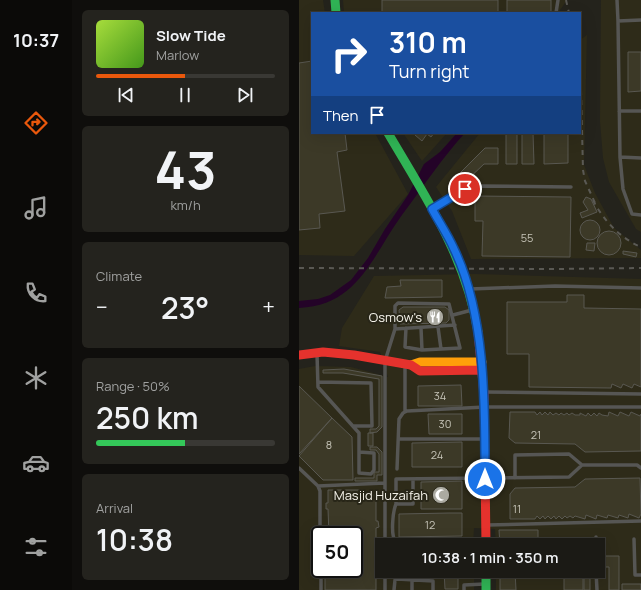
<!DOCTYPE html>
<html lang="en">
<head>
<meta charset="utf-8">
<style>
	body { margin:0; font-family:Manrope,sans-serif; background:#24231e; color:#f1f3f6; height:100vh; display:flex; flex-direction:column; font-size:15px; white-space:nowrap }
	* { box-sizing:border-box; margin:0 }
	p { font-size:13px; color:#a0a1a0 }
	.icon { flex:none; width:22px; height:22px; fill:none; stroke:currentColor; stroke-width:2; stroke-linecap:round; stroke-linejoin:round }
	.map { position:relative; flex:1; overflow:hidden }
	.details { display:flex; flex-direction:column; gap:10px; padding:10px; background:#0f0e0c; width:227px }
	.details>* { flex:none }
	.hud { position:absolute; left:12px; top:12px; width:270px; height:122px; border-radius:0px; box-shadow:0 4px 16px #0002,0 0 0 1px #393834; background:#1a4fa0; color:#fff; overflow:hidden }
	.speed { position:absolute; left:12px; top:526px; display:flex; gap:8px; font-size:20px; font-weight:700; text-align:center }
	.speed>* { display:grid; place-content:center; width:52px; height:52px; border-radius:50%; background:#1b1a15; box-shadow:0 4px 16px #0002,0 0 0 1px #393834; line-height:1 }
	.speed .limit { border:2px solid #111; border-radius:6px; background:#fff; color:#111 }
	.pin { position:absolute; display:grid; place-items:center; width:34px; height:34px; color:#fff; margin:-17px; border:2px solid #fff; border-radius:50%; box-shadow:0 1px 4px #0007 }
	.me { position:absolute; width:44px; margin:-22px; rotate:0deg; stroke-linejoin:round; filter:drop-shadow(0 0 3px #0008) }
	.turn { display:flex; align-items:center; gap:14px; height:84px; padding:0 12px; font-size:18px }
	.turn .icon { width:52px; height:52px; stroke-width:2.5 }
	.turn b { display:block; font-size:28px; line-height:34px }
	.then { display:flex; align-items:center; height:38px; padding:0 12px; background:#0003; gap:8px; font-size:15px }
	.big { font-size:30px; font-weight:600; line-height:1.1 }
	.details .tile { flex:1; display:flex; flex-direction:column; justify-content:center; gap:6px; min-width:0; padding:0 14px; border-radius:6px; background:#24231e }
	.details .dial { align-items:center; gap:0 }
	.dial b { font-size:52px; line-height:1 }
	.song { display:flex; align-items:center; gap:12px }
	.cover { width:48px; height:48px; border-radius:6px; background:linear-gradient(135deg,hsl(80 70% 55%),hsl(100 70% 35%)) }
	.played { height:4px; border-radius:2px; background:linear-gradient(90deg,#ea580c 50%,#393834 50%) }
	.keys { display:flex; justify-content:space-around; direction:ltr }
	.heat { display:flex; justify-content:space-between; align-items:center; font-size:22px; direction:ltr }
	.charge { height:6px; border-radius:3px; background:linear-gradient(90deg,#34c759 50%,#393834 0) }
	.trip { position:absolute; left:76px; top:538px; width:230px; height:40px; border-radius:0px; background:#1b1a15; box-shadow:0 4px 16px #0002,0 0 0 1px #393834; font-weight:600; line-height:40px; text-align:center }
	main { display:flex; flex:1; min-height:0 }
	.menu { display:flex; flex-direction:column; width:72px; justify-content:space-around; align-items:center; background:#0b0a08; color:#a0a1a0 }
	.menu .icon { width:28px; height:28px }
	.menu .current { color:#ea580c }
	.menu b { font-size:18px; color:#f1f3f6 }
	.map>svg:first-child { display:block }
</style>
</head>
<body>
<main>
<nav class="menu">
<b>10:37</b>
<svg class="icon current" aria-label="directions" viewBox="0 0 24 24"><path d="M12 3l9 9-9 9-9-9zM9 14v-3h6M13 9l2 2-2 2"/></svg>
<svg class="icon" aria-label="music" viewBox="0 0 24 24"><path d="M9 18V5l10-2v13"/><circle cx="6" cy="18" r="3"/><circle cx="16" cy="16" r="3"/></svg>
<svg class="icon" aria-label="phone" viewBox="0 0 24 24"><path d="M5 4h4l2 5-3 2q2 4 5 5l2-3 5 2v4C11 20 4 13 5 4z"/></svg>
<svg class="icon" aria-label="climate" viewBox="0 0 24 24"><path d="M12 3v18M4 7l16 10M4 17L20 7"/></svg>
<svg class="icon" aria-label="car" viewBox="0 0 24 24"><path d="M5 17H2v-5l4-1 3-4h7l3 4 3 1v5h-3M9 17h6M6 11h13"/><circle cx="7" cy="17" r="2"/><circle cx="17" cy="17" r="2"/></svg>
<svg class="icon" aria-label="filters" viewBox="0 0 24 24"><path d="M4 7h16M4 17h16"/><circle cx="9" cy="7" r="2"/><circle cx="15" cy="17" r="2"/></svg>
</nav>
<section class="details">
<div class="tile">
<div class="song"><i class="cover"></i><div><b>Slow Tide</b><p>Marlow</p></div></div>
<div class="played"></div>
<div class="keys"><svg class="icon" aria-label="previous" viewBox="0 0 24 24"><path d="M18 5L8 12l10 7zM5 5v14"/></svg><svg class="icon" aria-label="pause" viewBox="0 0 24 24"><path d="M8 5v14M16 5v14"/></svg><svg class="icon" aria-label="next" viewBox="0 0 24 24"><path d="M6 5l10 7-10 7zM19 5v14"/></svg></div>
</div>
<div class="tile dial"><b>43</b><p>km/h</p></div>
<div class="tile"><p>Climate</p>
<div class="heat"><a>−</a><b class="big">23°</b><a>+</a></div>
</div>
<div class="tile"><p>Range · 50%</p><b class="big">250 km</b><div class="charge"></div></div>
<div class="tile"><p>Arrival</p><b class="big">10:38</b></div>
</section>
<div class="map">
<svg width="342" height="590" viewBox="0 0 342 590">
	<rect width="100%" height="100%" fill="#24231c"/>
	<path fill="#2e2b19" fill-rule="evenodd" d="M0 0H24L26 13H13V133H76L109 194 55 256 0 255Z
		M44 0H268L259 13H45Z
		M302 0H342V232L337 229 310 182 304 158 301 121Z
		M288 35 285 165 296 193 315 228 342 250V258L172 259 153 211 137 187 181 133H281V40Z
		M104 133H148L123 161Z
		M176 274 342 279V590H197V571H299V545H197L196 529 175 528 174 545H83V571H175V590H0V369L16 366 52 367 89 377 81 352 40 346 43 328 75 276ZM21 535H55V569H21Z"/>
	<path fill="#240328" d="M158 133H166C143 158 124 187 103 215 73 256 60 305 0 308V301L19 299 31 295 52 280 69 258 86 229 109 195 125 164 141 152Z"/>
	<path fill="#3c3927" stroke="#595851" d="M83 0H199V13H83Z
		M208 0H252V13H208Z
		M329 52H342V91L329 92Z
		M13 61V133H46L48 150 38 152 46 211 20 214 21 228 0 230V63Z
		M118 133H135L132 137 128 134 123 141 116 135Z
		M207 133H218V164H207Z
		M223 133H234L235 164H223Z
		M245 133H269V163L245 164Z
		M186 148H199V164H185L167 181 160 174Z
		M176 196 272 197 271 257 183 256 184 221H176Z
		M287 197 292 199 298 212 283 218 281 213 289 210 284 202Z
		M281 230a10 10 0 1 1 20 0a10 10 0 1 1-20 0Z
		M298 243a12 12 0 1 1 24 0a12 12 0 1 1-24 0Z
		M288 243H296L295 251 287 250Z
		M324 251 338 253 337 257 324 254Z
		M101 280H143V297L86 298 88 287 102 286Z
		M268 295H285V308L342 309V387L335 384 333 388 324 384 322 388 313 384 312 388 230 387V354H208V302H268Z
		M104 307H146L150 310V320L147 323 101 324 100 310Z
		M45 369 83 376V427L78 432 71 433V429H77L80 426V379L44 373H24V370Z
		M162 385 163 406H119V386Z
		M0 386 33 418 0 454Z
		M211 412H236L238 415 241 412 243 415 246 412 249 415 251 412 254 415 257 413 260 415 262 413 265 415 268 413 270 415 273 413 276 415H281V413L287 416 289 413 292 416 295 413 298 416 300 413 303 415 309 416 310 412 319 416 321 412 330 416 332 412 341 416 342 414V451L286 452 276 444 216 443 210 438Z
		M129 414H163V434H130Z
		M33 418 53 437 54 480H24L0 456Z
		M69 433H74V446H69Z
		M163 442V467H113V443Z
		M71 447H78L83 452V475H78V481H56V478H75V472H80V454L77 450H71Z
		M341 478 342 514 340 518 330 514 329 518 320 515 319 518 309 515 308 518 298 515 297 519 287 515 286 519 276 516 274 518 271 516 268 518 266 516 263 519 260 516 257 519 255 516 252 519 249 516 246 519 244 516 241 519 238 516 236 519H211V494L216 488 276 487 286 479Z
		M163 481V509H122V482Z
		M29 490H65V496L77 495V521H79L80 527 77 528V551L83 552V561H77V590H26V569H55V535H30L29 509H27V503H29Z
		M150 513H163V536L100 537V514Z
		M200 530H239V544L201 545Z
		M305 556H320V590H310V567H305Z
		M145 571H159V589H146Z
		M201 571H216L217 590H201Z
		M271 571H282V575H284V590H265V577H271Z
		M285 571H291V590H285Z
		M323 584H342V590H323Z"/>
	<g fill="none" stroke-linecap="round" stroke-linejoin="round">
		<path stroke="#565654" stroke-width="3.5" d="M318 0 319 21
			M257 13 259 0
			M320 111H342
			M321 157 319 21 342 20
			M342 158 321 157 324 189 333 214 342 215
			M134 208 166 189 180 186 272 187
			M171 289 256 286 342 288
			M154 315 173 310
			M139 327 142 349
			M122 328 123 350
			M96 329V306L99 303 150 304 161 348 123 350 106 347 107 328
			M18 354 19 387 60 433V473L72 474 75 470V453L60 452
			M106 366V412
			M19 382 72 383 73 426H54
			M186 392 342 394
			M99 439H185
			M0 468 19 486 21 491V535
			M98 469 100 419 104 413 108 411 186 407H342
			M216 478V455L270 454 283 465
			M114 479V504H97V479L270 477 283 465H338L342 468
			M19 486 86 483
			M97 504C94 511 91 536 97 542L116 543 185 539
			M188 525 342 521
			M297 537V545
			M335 539 336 575H342
			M86 545V361L96 329 156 325
			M22 569V590
			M86 571V590
			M297 571 298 590
			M95 590 96 580 98 579 134 581V590
			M113 590V580
			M165 590V585L185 584"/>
		<path stroke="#30b455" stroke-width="9" d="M36 0 37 13
			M89 133C127 198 167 256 179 332
			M187 571V590"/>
		<path stroke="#ff9f0a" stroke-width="9" d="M112 365 121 362H183"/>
		<path stroke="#e5322d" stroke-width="9" d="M179 332 185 394 187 545
			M0 355 24 352 55 355 112 365 121 371 183 370"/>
		<path stroke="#5a5954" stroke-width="2" stroke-dasharray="5 5" stroke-linecap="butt" d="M267 0 270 13
			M281 50 284 170 286 181 297 205
			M294 200C304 220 321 238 342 247
			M0 268 256 269 342 268"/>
	</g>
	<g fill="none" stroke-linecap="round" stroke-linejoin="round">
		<defs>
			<path id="route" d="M166 189 133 209C140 222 149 235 155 249 187 315 186 406 186 479"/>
		</defs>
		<use href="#route" stroke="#114b97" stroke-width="10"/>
		<use href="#route" stroke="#1a73e8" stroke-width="7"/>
	</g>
	<defs>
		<symbol id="restaurant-disc" viewBox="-11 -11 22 22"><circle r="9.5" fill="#abaaa1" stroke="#282618"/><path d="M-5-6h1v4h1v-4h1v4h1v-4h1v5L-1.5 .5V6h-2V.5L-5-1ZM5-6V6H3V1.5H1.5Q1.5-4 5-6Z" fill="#fff"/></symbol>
		<symbol id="mosque-disc" viewBox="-11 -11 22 22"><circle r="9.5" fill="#abaaa1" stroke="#282618"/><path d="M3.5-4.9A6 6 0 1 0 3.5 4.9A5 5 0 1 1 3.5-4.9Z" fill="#fff"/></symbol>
	</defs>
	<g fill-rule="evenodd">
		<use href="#restaurant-disc" x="126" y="307" width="20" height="20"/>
		<use href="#mosque-disc" x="132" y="485" width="20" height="20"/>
	</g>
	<g text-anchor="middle" stroke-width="4" stroke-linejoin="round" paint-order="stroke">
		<g font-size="11" fill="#c6c4b8">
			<text x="228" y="242">55</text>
			<text x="141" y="400">34</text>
			<text x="146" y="428">30</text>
			<text x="237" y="439">21</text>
			<text x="30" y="449">8</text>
			<text x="138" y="459">24</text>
			<text x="218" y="513">11</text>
			<text x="131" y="529">12</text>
		</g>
		<g font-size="13" fill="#f4f2e9" stroke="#282618" text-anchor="end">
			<text x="123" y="322">Osmow's</text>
			<text x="129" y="500">Masjid Huzaifah</text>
		</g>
	</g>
</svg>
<div class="speed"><div class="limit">50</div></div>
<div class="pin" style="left:166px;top:189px;background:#d93025"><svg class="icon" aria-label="arrive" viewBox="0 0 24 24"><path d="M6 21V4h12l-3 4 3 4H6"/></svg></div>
<svg class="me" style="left:186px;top:479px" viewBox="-20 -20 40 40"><circle r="17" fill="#1a73e8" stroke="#fff" stroke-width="3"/><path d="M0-11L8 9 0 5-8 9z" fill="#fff"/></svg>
<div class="trip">10:38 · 1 min · 350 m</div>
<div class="hud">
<div class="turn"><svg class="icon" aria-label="right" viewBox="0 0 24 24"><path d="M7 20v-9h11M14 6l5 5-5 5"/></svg><div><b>310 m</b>Turn right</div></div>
<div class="then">Then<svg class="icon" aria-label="arrive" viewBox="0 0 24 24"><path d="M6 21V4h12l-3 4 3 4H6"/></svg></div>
</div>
</div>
</main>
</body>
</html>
